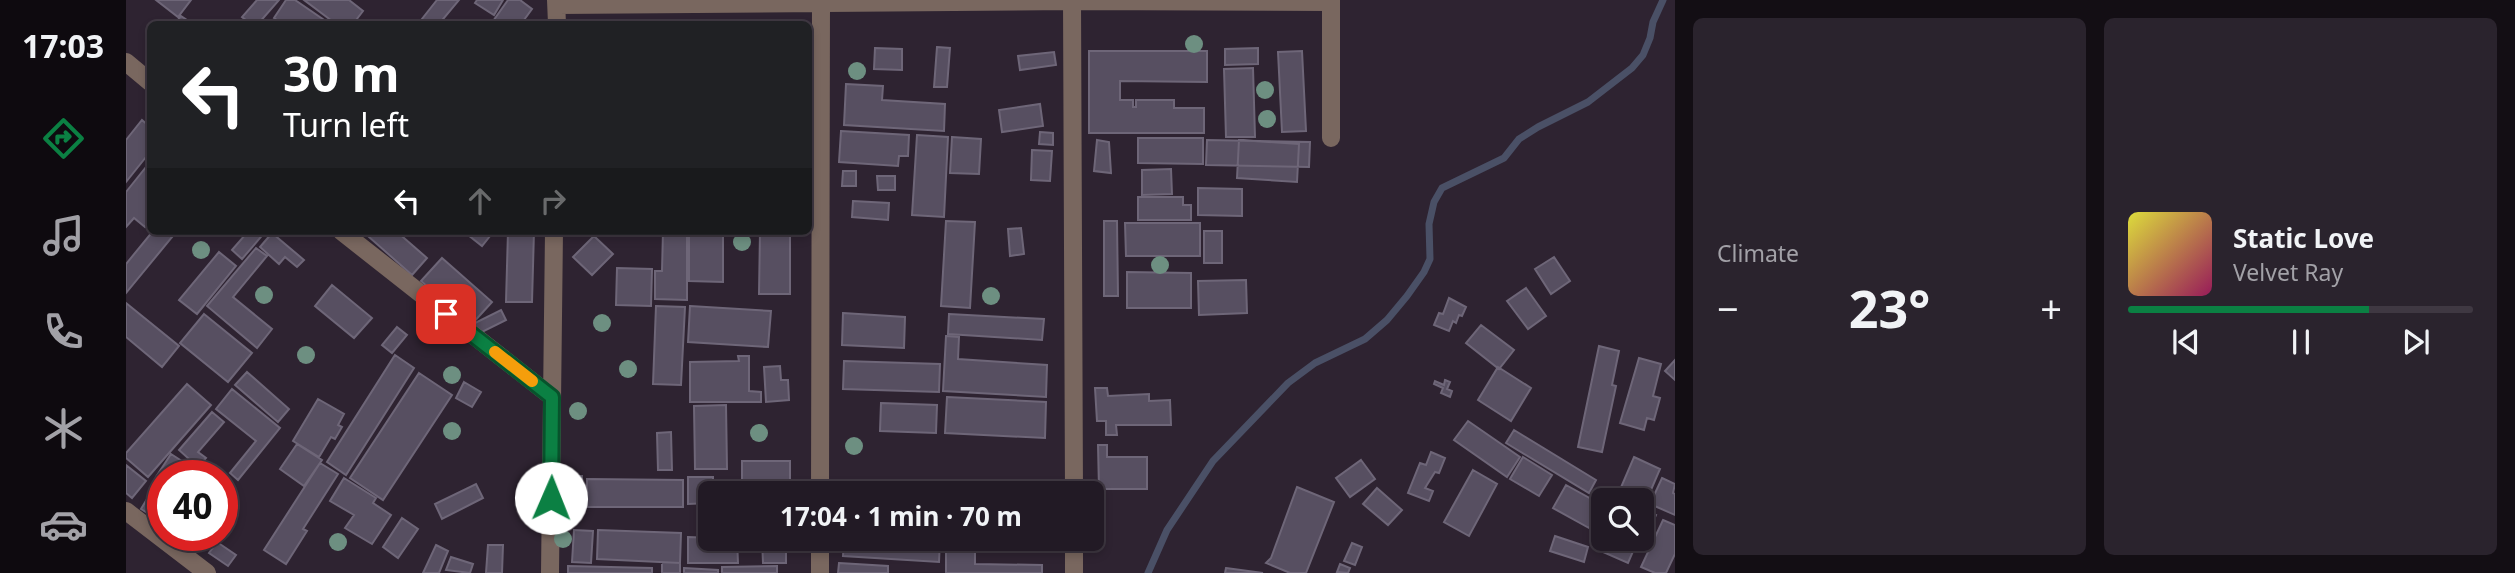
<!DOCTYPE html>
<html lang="en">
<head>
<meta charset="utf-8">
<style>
	body { margin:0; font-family:"Noto Sans",sans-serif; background:#2a232d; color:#f1f3f6; height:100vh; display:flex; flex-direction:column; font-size:26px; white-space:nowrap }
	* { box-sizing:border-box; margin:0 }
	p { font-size:23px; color:#a2a1a7 }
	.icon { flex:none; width:38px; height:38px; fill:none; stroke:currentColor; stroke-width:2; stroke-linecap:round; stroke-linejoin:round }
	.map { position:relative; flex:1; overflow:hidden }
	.side { display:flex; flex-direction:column; gap:18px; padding:18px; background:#130e14; width:840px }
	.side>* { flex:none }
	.top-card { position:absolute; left:21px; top:21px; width:665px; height:214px; border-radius:10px; box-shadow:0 4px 10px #0003,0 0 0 2px #3f3842; background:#202124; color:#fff; overflow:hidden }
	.fabs { position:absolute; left:1465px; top:488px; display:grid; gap:14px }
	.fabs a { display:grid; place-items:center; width:63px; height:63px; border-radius:10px; background:#221a25; box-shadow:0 4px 10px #0003,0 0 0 2px #3f3842; font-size:35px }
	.speed { position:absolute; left:21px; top:460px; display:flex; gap:14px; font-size:35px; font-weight:700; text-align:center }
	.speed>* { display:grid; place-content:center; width:91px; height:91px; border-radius:50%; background:#221a25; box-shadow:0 4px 10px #0003,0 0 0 2px #3f3842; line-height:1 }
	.speed .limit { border:10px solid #d22; background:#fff; color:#111 }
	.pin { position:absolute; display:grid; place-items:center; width:60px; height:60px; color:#fff; margin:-30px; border-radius:14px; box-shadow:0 4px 10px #0006 }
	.me { position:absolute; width:77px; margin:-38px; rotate:1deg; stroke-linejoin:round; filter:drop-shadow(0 0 5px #0008) }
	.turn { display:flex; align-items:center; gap:24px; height:147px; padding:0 21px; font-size:32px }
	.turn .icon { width:91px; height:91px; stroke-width:2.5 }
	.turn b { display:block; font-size:49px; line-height:60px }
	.lanes { display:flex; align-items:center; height:66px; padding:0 21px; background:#0003; justify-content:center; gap:35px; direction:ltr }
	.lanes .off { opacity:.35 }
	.big { font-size:52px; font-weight:700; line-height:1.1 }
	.side .tile { flex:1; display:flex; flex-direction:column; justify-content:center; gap:10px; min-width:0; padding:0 24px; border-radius:10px; background:#2a232d }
	.song { display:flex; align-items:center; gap:21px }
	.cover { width:84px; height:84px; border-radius:10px; background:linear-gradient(135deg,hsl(60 70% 55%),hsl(330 70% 35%)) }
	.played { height:7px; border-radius:4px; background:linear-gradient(90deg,#0b8043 70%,#3f3842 70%) }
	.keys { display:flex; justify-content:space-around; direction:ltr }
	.heat { display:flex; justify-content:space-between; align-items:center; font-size:38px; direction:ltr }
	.side .tiles { flex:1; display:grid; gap:18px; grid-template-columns:repeat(2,1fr) }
	.trip { position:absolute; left:572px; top:481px; width:406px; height:70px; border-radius:10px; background:#221a25; box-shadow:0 4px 10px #0003,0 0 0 2px #3f3842; font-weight:700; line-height:70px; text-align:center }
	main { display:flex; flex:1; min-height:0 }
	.tab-bar { display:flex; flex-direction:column; width:126px; justify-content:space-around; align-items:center; background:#0e0a0f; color:#a2a1a7 }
	.tab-bar .icon { width:49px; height:49px }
	.tab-bar .current { color:#0b8043 }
	.tab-bar b { font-size:32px; color:#f1f3f6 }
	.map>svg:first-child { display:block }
</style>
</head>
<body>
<main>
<nav class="tab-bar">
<b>17:03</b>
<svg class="icon current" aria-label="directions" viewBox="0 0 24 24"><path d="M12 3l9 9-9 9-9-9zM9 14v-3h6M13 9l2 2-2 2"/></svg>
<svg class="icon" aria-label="music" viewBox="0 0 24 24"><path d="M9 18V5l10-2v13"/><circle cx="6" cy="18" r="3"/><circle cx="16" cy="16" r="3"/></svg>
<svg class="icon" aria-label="phone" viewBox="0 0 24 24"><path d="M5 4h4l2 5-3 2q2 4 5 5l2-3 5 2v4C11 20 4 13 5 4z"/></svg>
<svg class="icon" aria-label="climate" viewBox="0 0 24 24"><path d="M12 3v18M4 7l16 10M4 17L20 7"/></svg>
<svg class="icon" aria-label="car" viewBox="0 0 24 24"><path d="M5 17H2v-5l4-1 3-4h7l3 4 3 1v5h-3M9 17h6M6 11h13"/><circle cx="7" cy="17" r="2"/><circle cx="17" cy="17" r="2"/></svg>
</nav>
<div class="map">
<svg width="1549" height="573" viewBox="0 0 1549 573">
	<rect width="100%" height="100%" fill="#2e2331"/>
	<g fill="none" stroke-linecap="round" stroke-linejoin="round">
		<path stroke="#4a5066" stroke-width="7" d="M1022 573 1041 530 1087 461 1162 383 1189 363 1239 339 1261 320 1281 296 1298 272 1304 259 1303 224 1308 202 1316 188 1378 158 1393 139 1412 127 1462 102 1506 68 1517 55 1524 38 1527 22 1537 0"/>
	</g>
	<path fill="#574f61" stroke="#6e6678" stroke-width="2" d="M30 0H65L52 17Z
		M131 0H153L132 24H125L116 17Z
		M160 0H169L204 24H157L148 18Z
		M178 0H223L237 11 227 24H210Z
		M311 0H333L313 24H292Z
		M351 0H377L368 15 349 3Z
		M382 0H394L406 9 395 24H365Z
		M55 16 67 24H49Z
		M811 47 824 48 821 87H808Z
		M749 48 776 49V70L748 69Z
		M1132 48V64L1099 65V49Z
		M963 51H1081V82L994 81V100H1007V107H1010V100H1048V108H1078V133H963Z
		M1176 51 1180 131 1156 132 1152 52Z
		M928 52 930 65 894 70 892 56Z
		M1127 68 1129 137H1100L1098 69Z
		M720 84 757 86 756 100 819 104 818 131 718 125Z
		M914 104 917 126 876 132 873 110Z
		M16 120 24 127V152L0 182V140Z
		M715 131 783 135 782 156H773L772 166 713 162Z
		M914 132 927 133V145L913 144Z
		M791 135 822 137 818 217 786 215Z
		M826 137 855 139 853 174 824 173Z
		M1012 138H1077V164L1012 163Z
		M971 140 983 142 985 173 968 171Z
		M1081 140 1184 142 1183 167 1080 165Z
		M1113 140 1173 144 1171 182 1111 178Z
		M906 150 926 151 924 181 905 180Z
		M24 162V220L19 227 8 218 0 227V192Z
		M1045 169 1046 194 1016 195V170Z
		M717 171H730V186H716Z
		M751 176H769V190H752Z
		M1072 188 1116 189V216L1072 215Z
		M1012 197H1057V205H1065V220H1012Z
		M727 201 763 203 762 220 726 217Z
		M820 221 849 222 844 308 815 306Z
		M978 221H991L992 296H978Z
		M999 223H1074V256H1000Z
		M895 228 898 254 884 256 882 229Z
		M27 231H51L0 293V264Z
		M116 231H140L116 259 106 250 120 234Z
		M249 231H270L301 258 286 275 243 237Z
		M337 231H368L356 246Z
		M382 231H408L406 302H380Z
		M537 231H561V300L529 299V271H536Z
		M563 231H597V282L563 281Z
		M634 231H664V294H633Z
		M1078 231H1096V263H1078Z
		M146 233 178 260 171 267 159 257 153 264 134 247Z
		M468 236 487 254 466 275 447 257Z
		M130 248 141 256 107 297 146 329 131 348 81 306Z
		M93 252 110 266 71 314 53 300Z
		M1428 257 1444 281 1425 294 1409 269Z
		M316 258 366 302 345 325 295 281Z
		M491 268 526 269 525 306 490 305Z
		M1001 272 1065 273V308H1001Z
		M1120 280 1121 313 1073 315 1072 281Z
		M206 285 246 318 228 338 189 306Z
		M1400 288 1420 316 1402 329 1381 301Z
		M1323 298 1340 307 1336 316 1333 315 1330 323 1327 321 1323 331 1308 325 1313 313 1317 314Z
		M0 303 53 346 36 367 0 337Z
		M530 306 559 307 555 385 527 384Z
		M564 306 645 311 642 347 562 342Z
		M375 310 380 320 352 334 347 324Z
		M717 313 779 317 778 348 716 345Z
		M78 314 126 353 102 382 54 343Z
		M823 314 918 319 916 340 822 334Z
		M1355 325 1388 350 1373 369 1340 343Z
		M271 327 281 335 266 353 256 345Z
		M820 336 833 337 832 359 921 365 920 397 817 391Z
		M1473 346 1493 351 1486 385 1490 386 1476 452 1452 447Z
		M269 355 288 368 220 475 201 462Z
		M612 356H623V391L635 392V402H564V362L613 361Z
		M1513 358 1535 364 1527 396 1534 398 1528 420 1521 418 1518 430 1494 423Z
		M1549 360V380L1539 371Z
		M718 361 814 364 813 392 717 389Z
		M654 366 655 380H662L663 400 640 402 638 367Z
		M1372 367 1405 388 1385 421 1352 400Z
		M121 372 163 409 152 422 109 385Z
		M293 373 326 395 257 500 224 478Z
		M1319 380 1324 382 1321 389 1326 391 1324 397 1315 393 1317 388 1308 384 1309 381 1318 385Z
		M338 382 355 392 346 407 330 398Z
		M61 384 85 405 22 477 0 458V453Z
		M969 388H981L982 396 1023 394V401L1044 400 1045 425H990L991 435H980V421H971Z
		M106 389 154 428 112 480 104 473 130 441 90 409Z
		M821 397 920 402 919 438 819 433Z
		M192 399 218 414 212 425 216 427 209 439 205 437 193 457 167 441Z
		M755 403 811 405 810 433 754 431Z
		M600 405 601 469H569L568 406Z
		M86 412 98 422 72 452 80 458 72 467 53 450Z
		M1342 421 1394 457 1381 477 1328 440Z
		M1388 430 1470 480 1463 493 1380 443Z
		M545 432 546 470H532L531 433Z
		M171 444 196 460 178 486 154 469Z
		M972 445H981V457H1021V489H973Z
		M1305 452 1319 458 1313 473 1309 472 1299 488 1307 491 1303 501 1282 493 1294 463 1300 465Z
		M45 454 79 476H37V482L30 477Z
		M1397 457 1426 475 1413 496 1384 479Z
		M1508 457 1534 469 1519 504 1493 492Z
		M1235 460 1249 479 1224 497 1210 478Z
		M616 461H664V494H584V503L562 504V477H587V486H616Z
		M194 463 212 474 177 529 181 531 160 564 138 550Z
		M0 465 20 481 6 498 0 493Z
		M1347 470 1371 484 1343 536 1318 522Z
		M440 476H456L455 515H439Z
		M218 478 250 498 247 503 265 515 246 544 219 528 228 515 204 501Z
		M1536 478 1549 484 1547 493 1549 494V515L1524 504Z
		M461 479 557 480V507H461Z
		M821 481 915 489V494H820Z
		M350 484 357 498 316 519 309 504Z
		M1440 485 1476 505 1463 528 1427 508Z
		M29 486 37 491V523L15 509Z
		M734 486 814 488V494H734Z
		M1171 487 1208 502 1180 573H1164L1140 563 1145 558Z
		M1251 488 1276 510 1262 525 1237 504Z
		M1516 509 1530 515 1517 544 1511 542 1502 563 1477 552 1483 539H1516Z
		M276 518 292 529 272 558 257 547Z
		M1537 520 1549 525V554L1540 573H1529L1515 567Z
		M448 530 467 531 465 563 446 562Z
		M472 530 555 533 554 563 471 559Z
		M1429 536 1462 547 1458 562 1424 551Z
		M562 537 611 539 612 563H562Z
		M636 539H660V563H637Z
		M664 539H676L677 551H664Z
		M718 539H814L813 562 717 556Z
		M820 539H838V547H849V564L916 565V573H820Z
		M91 542 110 555 102 566 83 553Z
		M1226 543 1236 547 1229 565 1218 561Z
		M310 545 322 551 313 573H297Z
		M362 545H377L376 573H360Z
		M325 557 347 564 344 573 320 570Z
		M536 563H554V573H536Z
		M713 563 762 566V573H712Z
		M1214 564 1224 568 1222 573 1211 572Z
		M442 566 526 568V573H442Z
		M651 566V573H596V567Z
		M558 568 592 570V573H558Z
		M1100 568 1137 573H1099Z"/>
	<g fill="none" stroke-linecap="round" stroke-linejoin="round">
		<path stroke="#79675f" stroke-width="18" d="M430 0 431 24
			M946 0 948 494
			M431 5 946 1 1205 2
			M0 62 24 82
			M1205 138V0
			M215 231 426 397
			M694 494 695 0
			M0 511 81 573
			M948 539V573
			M424 573 428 231
			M694 573V539"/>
	</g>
	<g fill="#6d8f81">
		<circle cx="1068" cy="44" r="9"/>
		<circle cx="731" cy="71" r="9"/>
		<circle cx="1139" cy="90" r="9"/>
		<circle cx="1141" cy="119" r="9"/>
		<circle cx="616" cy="242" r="9"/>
		<circle cx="75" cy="250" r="9"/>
		<circle cx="1034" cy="265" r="9"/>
		<circle cx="138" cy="295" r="9"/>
		<circle cx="865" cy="296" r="9"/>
		<circle cx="476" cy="323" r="9"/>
		<circle cx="180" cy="355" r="9"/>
		<circle cx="502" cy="369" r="9"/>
		<circle cx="326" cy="375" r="9"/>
		<circle cx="452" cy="411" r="9"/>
		<circle cx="326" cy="431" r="9"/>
		<circle cx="633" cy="433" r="9"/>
		<circle cx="728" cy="446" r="9"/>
		<circle cx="437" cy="539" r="9"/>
		<circle cx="212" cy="542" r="9"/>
	</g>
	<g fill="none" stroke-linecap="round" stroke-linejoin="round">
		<defs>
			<path id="route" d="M320 314 426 397 425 498"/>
		</defs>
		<use href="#route" stroke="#07532c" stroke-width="18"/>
		<use href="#route" stroke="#0b8043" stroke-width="12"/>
		<path stroke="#f59e0b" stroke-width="12" d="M369 352 406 381"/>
	</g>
</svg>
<div class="fabs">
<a><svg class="icon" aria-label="search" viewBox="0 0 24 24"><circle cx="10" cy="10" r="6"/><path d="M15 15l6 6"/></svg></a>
</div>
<div class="speed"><div class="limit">40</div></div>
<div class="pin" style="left:320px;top:314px;background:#d93025"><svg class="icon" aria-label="arrive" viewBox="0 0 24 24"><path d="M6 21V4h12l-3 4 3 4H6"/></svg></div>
<svg class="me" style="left:425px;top:498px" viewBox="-20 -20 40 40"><circle r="19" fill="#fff"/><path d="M0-13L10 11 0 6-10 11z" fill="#0b8043"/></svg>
<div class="trip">17:04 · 1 min · 70 m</div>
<div class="top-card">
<div class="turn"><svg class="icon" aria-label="left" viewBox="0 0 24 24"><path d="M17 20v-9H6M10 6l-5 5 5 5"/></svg><div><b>30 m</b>Turn left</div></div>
<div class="lanes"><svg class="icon" aria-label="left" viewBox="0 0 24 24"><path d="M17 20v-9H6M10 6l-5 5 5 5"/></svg><svg class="icon off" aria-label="ahead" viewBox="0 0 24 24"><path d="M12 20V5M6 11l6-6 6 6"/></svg><svg class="icon off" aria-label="right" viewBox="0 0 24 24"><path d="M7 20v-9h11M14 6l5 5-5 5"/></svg></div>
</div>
</div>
<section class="side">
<div class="tiles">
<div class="tile"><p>Climate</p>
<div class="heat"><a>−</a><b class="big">23°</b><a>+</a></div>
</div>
<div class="tile">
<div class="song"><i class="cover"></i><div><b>Static Love</b><p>Velvet Ray</p></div></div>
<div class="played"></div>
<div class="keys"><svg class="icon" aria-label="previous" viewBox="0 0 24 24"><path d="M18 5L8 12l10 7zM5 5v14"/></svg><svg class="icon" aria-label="pause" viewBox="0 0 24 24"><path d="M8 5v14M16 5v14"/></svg><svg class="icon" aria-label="next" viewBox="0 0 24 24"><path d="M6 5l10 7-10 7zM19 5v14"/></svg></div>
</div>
</div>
</section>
</main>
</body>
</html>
